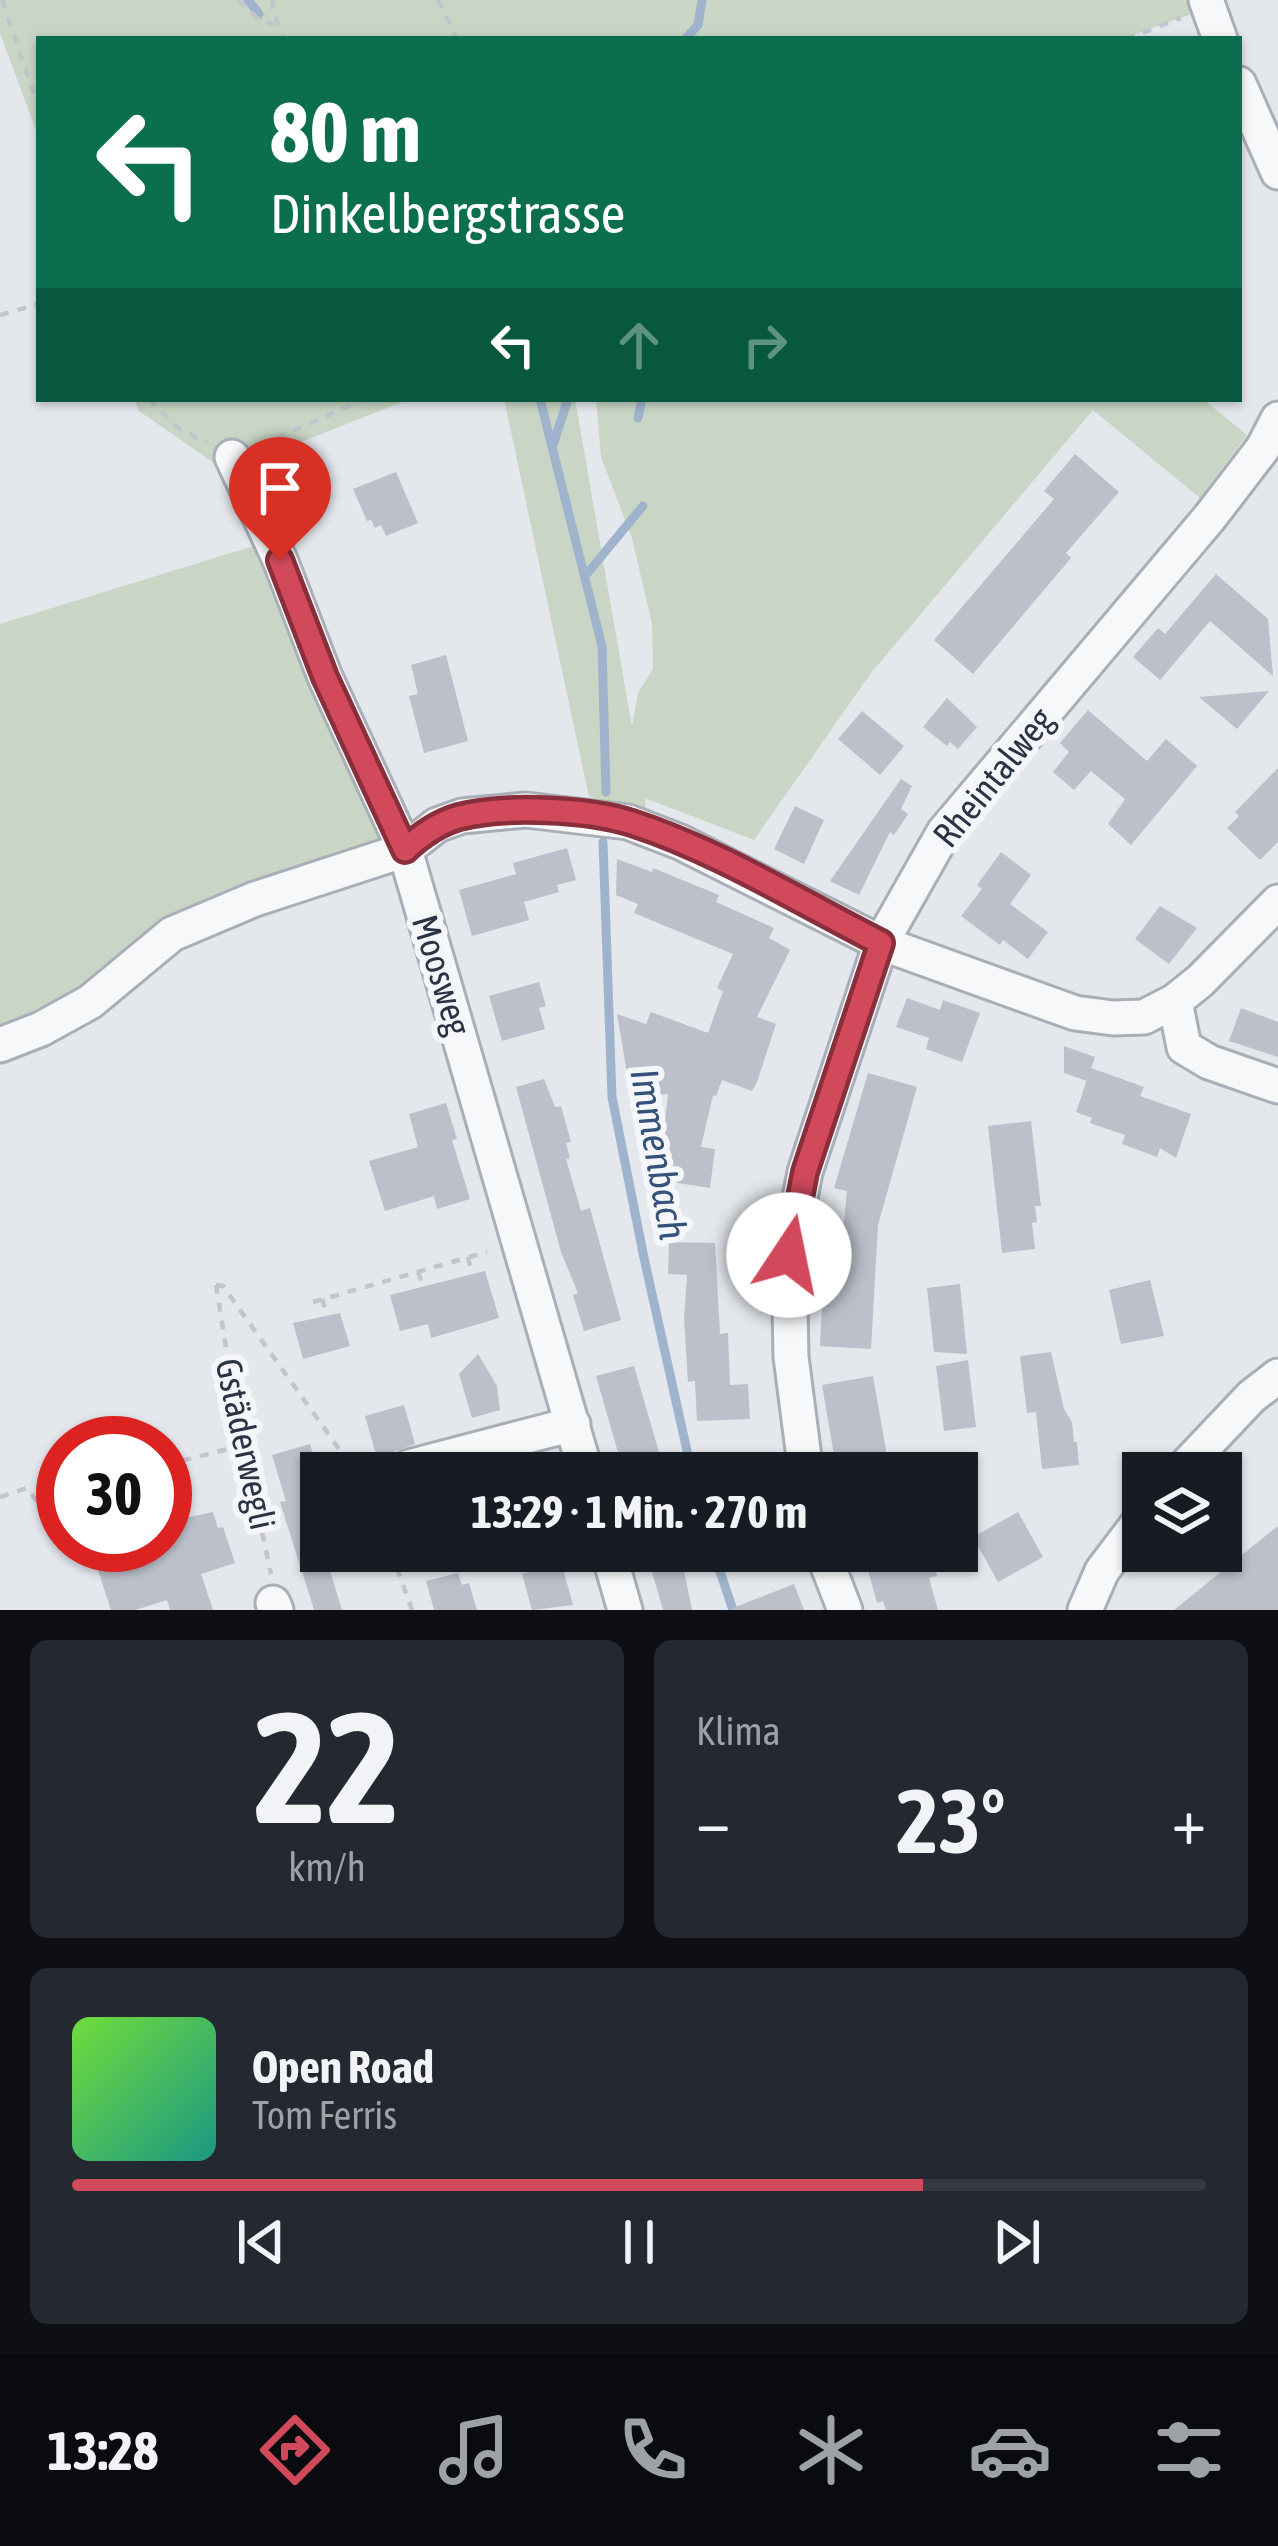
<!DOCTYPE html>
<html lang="de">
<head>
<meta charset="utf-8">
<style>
	body { margin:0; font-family:"Asap Condensed",sans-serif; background:#242831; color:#f1f3f6; height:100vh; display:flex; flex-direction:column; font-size:45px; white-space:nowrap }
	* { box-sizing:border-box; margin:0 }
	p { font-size:39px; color:#9ea1a6 }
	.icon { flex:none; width:66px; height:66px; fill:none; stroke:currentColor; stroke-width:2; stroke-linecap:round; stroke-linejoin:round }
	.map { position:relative; height:1610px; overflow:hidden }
	.panel { display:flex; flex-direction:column; gap:30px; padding:30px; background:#0d0f14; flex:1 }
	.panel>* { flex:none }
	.top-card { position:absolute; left:36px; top:36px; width:1206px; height:366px; border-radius:0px; box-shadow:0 3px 9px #0004; background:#0b6e4f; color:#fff; overflow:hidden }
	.fabs { position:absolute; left:1122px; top:1452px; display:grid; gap:24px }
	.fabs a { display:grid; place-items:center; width:120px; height:120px; border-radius:0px; background:#171b24; box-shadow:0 3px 9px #0004; font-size:60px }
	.speed { position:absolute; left:36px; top:1416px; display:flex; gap:24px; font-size:60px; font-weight:700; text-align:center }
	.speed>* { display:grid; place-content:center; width:156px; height:156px; border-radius:50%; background:#171b24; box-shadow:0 3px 9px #0004; line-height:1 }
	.speed .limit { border:18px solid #d22; background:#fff; color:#111 }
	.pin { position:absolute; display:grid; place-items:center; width:102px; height:102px; color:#fff; margin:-123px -51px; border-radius:50% 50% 50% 0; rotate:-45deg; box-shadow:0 0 12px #0007 }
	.pin .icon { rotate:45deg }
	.me { position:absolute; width:132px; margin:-66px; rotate:11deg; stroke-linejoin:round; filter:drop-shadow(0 0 9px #0008) }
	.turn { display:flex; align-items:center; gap:42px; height:252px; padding:0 36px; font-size:54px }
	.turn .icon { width:156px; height:156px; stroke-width:2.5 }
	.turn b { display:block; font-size:84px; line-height:102px }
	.lanes { display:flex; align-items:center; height:114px; padding:0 36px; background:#0003; justify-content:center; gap:60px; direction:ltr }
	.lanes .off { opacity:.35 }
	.big { font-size:90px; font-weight:700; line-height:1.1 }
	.panel .tile { flex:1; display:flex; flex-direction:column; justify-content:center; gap:18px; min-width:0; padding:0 42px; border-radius:18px; background:#242831 }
	.panel .dial { align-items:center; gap:0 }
	.dial b { font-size:156px; line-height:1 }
	.song { display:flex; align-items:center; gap:36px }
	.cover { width:144px; height:144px; border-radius:18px; background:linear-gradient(135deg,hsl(100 70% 55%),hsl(170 70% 35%)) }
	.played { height:12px; border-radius:6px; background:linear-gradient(90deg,#d1495b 75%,#363941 75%) }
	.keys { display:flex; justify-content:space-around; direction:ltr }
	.heat { display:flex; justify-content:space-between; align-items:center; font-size:66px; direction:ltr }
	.panel .tiles { flex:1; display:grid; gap:30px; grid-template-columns:1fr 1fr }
	.tile:last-child { grid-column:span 2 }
	.trip { position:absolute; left:300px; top:1452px; width:678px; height:120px; border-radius:0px; background:#171b24; box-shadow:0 3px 9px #0004; font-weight:700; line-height:120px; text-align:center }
	.tab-bar { display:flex; height:192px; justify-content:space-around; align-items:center; background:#090b0e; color:#9ea1a6 }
	.tab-bar .icon { width:84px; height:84px }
	.tab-bar .selected { color:#d1495b }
	.tab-bar b { font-size:54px; color:#f1f3f6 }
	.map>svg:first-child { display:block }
</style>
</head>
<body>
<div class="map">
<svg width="1278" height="1610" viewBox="0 0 1278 1610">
	<rect width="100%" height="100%" fill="#e4e7ec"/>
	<path fill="#c9d6c5" d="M0 0H1216L1197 12 1122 39H39V139L0 33Z
		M134 399H410L245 464 214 463 139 411Z
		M504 399H575L632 727 638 693 653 669 652 624 632 538 601 457 596 399H1203L1247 435 1200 498 1093 410 871 673 754 840 645 798 646 809 589 797Z
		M257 545 386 849 110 978 0 1037V624Z"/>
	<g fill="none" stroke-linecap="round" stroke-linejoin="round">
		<path stroke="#9fb4cc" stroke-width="9" d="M248 0 259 14
			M685 39 698 25 702 0
			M540 399 602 646 606 792
			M638 418 642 399
			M553 445 568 399
			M585 576 643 506
			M603 842 612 1097 644 1258 692 1473
			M713 1551 733 1610"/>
	</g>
	<path fill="#bbc0ca" d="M1075 454 1119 492 1066 553 1071 558 973 674 934 640 1054 499 1044 491Z
		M396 472 418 523 386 536 381 525 375 528 371 520 367 521 353 489Z
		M1216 574 1268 619 1273 676 1210 621 1160 680 1133 657 1158 628 1165 634Z
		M446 655 468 741 424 753 409 696 418 694 411 665Z
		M1269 691 1237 729 1199 697Z
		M947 698 977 727 958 749 950 742 947 746 923 727Z
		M1088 710 1147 761 1166 739 1197 766 1131 845 1108 824 1125 799 1091 771 1074 790 1053 772 1069 752 1060 743Z
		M862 711 904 746 880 775 838 739Z
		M1278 768V842L1260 860 1227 828 1239 816 1235 812Z
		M901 779 912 786 901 809 908 814 894 835 890 832 859 895 830 881Z
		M795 806 824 820 804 864 774 849Z
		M567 848 576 880 557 885 559 892 524 902 529 920 472 936 459 890 516 874 513 863Z
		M1001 852 1031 875 1010 904 1048 932 1028 959 1003 940 1000 945 961 916 982 889 977 885Z
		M617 859 652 872 653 868 719 895 716 902 774 928 769 938 790 950 757 1017 776 1024 757 1082 752 1091 722 1080 716 1096 713 1095 701 1147 715 1149 710 1188 658 1180 668 1094 631 1097 617 1014 646 1024 651 1012 708 1033 723 991 717 988 733 954 634 913 638 904 616 895Z
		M1160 906 1197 928 1169 964 1135 939Z
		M539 982 546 1006 539 1008 545 1029 502 1041 489 996Z
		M907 998 940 1010 943 1000 980 1013 962 1062 926 1049 929 1038 896 1027Z
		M1241 1008 1278 1022V1057L1229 1041Z
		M1064 1046 1095 1057 1087 1081 1064 1073Z
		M1091 1068 1144 1087 1140 1096 1191 1114 1176 1158 1160 1148 1157 1157 1122 1144 1125 1135 1090 1123 1092 1118 1076 1112Z
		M868 1073 917 1087 878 1225 871 1349 820 1346 826 1229 843 1230 847 1191 834 1188Z
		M544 1079 555 1107 561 1106 571 1142 566 1143 570 1158 566 1159 581 1211 590 1208 621 1320 584 1331 573 1295 578 1293 561 1252 516 1087Z
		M446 1103 457 1139 452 1140 470 1199 437 1209 434 1196 385 1211 369 1161 418 1147 409 1114Z
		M1031 1121 1041 1206H1035L1037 1222 1032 1223 1035 1249 1002 1253 988 1126Z
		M669 1242 715 1243 720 1334 728 1333 730 1385 748 1384 750 1419 697 1421 695 1381 688 1382 684 1319 687 1275 668 1274Z
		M485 1271 499 1318 431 1338 428 1324 400 1331 390 1295Z
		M1150 1280 1164 1336 1121 1344 1109 1290Z
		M960 1284 967 1354 934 1352 927 1288Z
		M340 1313 350 1346 303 1359 293 1323Z
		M1051 1352 1064 1409 1072 1422 1074 1442H1077L1079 1465 1042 1469 1036 1412 1027 1413 1020 1356Z
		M478 1354 497 1386 500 1410 472 1418 459 1374Z
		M968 1360 976 1427 944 1431 936 1366Z
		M634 1366 650 1421 665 1473H624L596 1376Z
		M873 1376 890 1473H837L822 1385Z
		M404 1405 415 1444 377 1458 365 1416Z
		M310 1444 321 1482V1551H324L342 1610H314L280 1502 286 1501 272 1455Z
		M213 1512 218 1528 223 1527 235 1563 201 1574 213 1610H170L167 1600 135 1610H111L97 1567 165 1545V1522Z
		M1018 1512 1043 1557 998 1582 973 1537Z
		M1278 1526V1610H1174L1243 1554Z
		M534 1551H558L573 1605 532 1610 522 1574 539 1569Z
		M646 1551H680L692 1610H663Z
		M922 1551H930L937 1576 929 1578 938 1610H886L883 1601 877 1603 867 1567Z
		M458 1573 462 1585 469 1583 477 1610H434L426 1581Z
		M794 1584 804 1610H733V1608Z"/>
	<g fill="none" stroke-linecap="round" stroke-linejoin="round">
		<defs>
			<path id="minor" d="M1206 0 1220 39
				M1239 84 1278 172
				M232 457 280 560 325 677 405 850 586 1473
				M1175 1001 1184 1047 1209 1062 1278 1086
				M0 1045 41 1029 90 1002 172 934 255 899 405 850 437 825 462 816 526 810 628 822 680 842 881 943 1075 1013 1113 1018 1144 1017 1175 1001 1200 981 1278 902
				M409 1467 573 1424
				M806 1473 791 1357 789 1255 805 1172 881 943 944 832 1210 517 1263 448 1278 419
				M1179 1473 1251 1397 1278 1376
				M608 1551 625 1610
				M822 1551 845 1610
				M273 1603 276 1610
				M1085 1610 1102 1571 1143 1517"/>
		</defs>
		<use href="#minor" stroke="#a9aeb7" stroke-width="39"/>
		<path stroke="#c2c5cb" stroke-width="4.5" stroke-dasharray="9 9" stroke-linecap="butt" d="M2 0 39 109
			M239 0 261 22 279 25
			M273 0 272 8 284 39
			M438 0 457 39
			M1126 39 1181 18
			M0 315 39 304
			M149 399 175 426 207 443
			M260 445 365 399
			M468 1257 472 1275
			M418 1272 424 1289
			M216 1285 237 1416 271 1574
			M216 1285 223 1286 356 1473
			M322 1299 328 1317
			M313 1302 487 1252
			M165 1465 244 1445
			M0 1497 27 1488 36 1500 63 1492
			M391 1551 412 1610"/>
		<use href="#minor" stroke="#f7f8fa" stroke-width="33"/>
	</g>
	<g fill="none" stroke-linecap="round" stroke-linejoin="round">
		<defs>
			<path id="route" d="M280 560 325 677 405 850C421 835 438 823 459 817 504 805 588 809 632 823 718 851 800 902 881 943L805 1172 789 1255"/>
		</defs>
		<use href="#route" stroke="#882f3b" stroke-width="30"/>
		<use href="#route" stroke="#d1495b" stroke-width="21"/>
	</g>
	<g text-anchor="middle" stroke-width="12" stroke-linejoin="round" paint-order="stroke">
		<g font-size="36" fill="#2b3445" stroke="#f4f6f9">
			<text transform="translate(993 777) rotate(-51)" y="13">Rheintalweg</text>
			<text transform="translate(442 975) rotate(73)" y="13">Moosweg</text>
			<text transform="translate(246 1444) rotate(78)" y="13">Gstäderwegli</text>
		</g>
		<g font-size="39" font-style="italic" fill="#34527a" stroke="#f4f6f9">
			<text transform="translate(659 1154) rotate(80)" y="14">Immenbach</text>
		</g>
	</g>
</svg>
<div class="fabs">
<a><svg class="icon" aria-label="layers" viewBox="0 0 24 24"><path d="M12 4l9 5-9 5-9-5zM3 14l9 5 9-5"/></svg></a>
</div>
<div class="speed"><div class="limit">30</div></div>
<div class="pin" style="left:280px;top:560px;background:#d93025"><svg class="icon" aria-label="arrive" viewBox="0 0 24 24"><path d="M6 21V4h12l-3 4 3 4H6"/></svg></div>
<svg class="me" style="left:789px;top:1255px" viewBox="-20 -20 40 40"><circle r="19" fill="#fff"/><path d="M0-13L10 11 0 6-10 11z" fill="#d1495b"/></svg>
<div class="trip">13:29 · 1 Min. · 270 m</div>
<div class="top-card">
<div class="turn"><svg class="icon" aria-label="left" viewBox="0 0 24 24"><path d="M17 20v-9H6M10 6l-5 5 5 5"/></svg><div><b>80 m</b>Dinkelbergstrasse</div></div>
<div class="lanes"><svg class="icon" aria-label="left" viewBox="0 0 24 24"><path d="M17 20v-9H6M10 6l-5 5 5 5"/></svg><svg class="icon off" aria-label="ahead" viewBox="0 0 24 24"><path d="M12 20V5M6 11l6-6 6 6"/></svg><svg class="icon off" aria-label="right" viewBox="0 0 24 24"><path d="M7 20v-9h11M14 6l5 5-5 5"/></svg></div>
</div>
</div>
<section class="panel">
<div class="tiles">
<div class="tile dial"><b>22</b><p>km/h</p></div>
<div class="tile"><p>Klima</p>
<div class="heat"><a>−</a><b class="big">23°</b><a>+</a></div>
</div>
<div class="tile">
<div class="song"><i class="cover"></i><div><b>Open Road</b><p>Tom Ferris</p></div></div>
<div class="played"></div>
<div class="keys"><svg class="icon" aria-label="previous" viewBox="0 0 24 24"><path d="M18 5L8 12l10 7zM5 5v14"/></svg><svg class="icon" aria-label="pause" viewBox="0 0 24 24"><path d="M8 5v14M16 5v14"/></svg><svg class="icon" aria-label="next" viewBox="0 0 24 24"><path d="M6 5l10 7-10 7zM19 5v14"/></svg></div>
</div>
</div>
</section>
<nav class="tab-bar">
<b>13:28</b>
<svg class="icon selected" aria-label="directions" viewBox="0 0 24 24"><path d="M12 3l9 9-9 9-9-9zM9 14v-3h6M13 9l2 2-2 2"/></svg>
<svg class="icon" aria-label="music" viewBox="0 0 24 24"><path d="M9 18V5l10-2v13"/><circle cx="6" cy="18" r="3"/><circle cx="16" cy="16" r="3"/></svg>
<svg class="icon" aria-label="phone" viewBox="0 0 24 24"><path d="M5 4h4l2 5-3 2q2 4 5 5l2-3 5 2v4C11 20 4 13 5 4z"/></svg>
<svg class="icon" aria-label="climate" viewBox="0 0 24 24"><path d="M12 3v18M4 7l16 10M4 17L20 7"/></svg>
<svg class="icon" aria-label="car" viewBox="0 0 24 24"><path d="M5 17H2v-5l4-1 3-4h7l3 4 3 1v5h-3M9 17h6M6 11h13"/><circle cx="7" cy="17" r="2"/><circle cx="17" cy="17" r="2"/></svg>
<svg class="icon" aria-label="filters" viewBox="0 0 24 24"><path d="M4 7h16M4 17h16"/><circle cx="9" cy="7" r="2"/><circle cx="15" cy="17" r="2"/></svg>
</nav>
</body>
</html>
